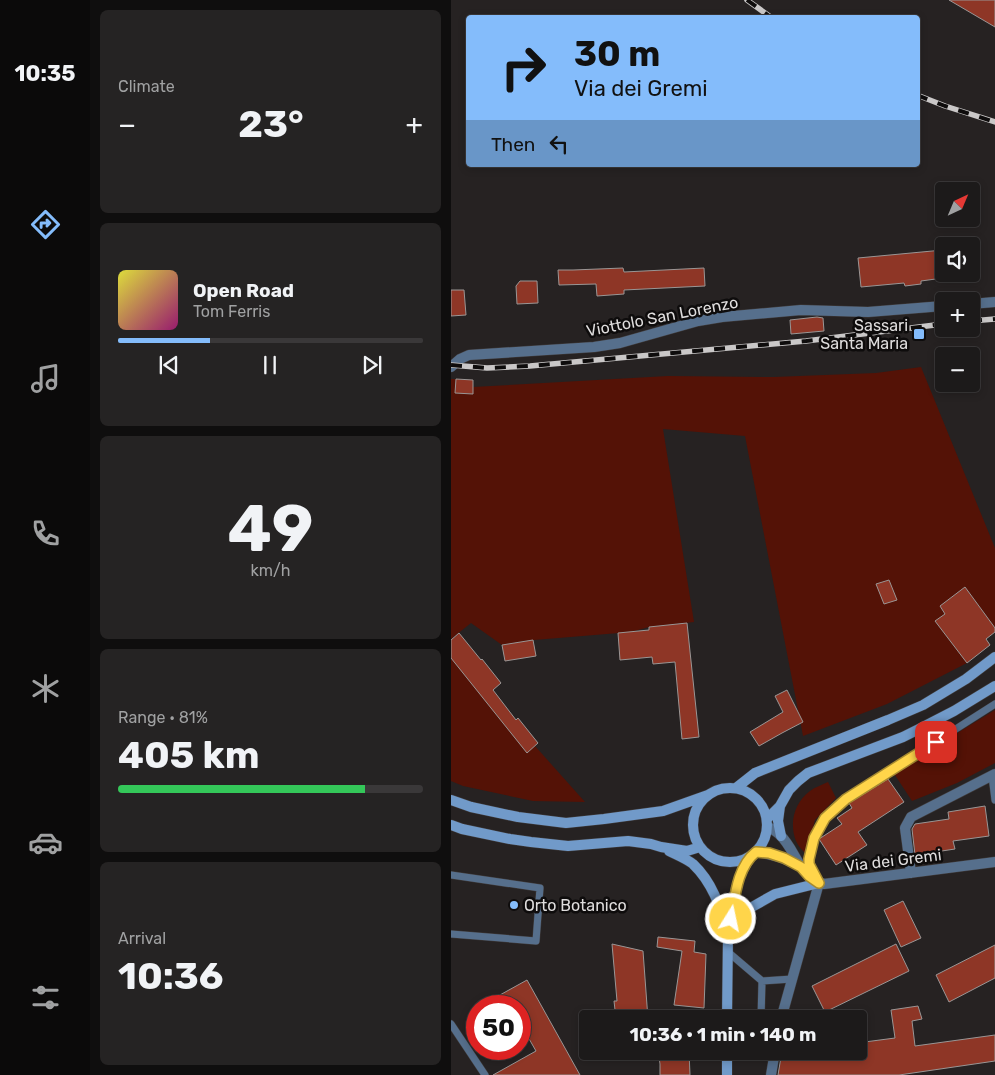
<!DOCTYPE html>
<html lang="en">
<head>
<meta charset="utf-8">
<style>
	body { margin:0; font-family:Rubik,sans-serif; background:#252323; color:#f1f3f6; height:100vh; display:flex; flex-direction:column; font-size:19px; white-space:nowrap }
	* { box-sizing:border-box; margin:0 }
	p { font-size:16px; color:#a0a1a2 }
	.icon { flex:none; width:28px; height:28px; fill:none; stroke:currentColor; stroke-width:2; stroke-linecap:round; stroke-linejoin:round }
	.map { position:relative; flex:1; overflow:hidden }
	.details { display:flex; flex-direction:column; gap:10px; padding:10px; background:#0f0e0e; width:361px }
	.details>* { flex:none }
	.banner { position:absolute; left:15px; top:15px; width:454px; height:152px; border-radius:5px; box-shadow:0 2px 8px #0003,0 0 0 1px #3a3839; background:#84bcfb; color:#111; overflow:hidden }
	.needle { width:32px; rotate:44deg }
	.fabs { position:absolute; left:484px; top:182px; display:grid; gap:10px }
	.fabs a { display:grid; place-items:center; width:45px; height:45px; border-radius:5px; background:#1c1a1a; box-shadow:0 2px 8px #0003,0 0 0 1px #3a3839; font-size:25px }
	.speed { position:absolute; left:15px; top:995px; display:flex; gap:10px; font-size:25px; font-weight:700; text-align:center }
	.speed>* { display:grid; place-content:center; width:65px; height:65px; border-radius:50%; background:#1c1a1a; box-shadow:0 2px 8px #0003,0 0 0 1px #3a3839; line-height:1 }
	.speed .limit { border:8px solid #d22; background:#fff; color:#111 }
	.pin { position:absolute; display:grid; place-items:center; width:42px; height:42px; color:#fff; margin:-21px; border-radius:10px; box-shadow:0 2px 8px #0006 }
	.me { position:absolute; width:55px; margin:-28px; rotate:10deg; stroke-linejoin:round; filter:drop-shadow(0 0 4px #0008) }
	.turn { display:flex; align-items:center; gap:18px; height:105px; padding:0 25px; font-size:22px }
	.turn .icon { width:65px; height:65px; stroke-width:2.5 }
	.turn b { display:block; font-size:35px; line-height:42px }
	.then { display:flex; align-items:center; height:48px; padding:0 25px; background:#0003; gap:10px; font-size:19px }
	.big { font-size:38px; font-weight:700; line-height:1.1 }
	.details .tile { flex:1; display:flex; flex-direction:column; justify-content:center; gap:8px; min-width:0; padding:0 18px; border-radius:8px; background:#252323 }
	.details .dial { align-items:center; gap:0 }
	.dial b { font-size:65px; line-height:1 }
	.song { display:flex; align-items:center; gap:15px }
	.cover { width:60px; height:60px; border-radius:8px; background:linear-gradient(135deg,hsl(60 70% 55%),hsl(320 70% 35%)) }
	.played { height:5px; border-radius:2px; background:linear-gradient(90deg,#84bcfb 30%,#3a3839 30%) }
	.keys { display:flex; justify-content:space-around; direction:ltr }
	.heat { display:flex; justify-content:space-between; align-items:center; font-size:28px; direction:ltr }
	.charge { height:8px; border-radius:4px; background:linear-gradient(90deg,#34c759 81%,#3a3839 0) }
	.trip { position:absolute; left:128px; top:1010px; width:288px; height:50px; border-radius:5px; background:#1c1a1a; box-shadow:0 2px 8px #0003,0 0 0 1px #3a3839; font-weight:700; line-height:50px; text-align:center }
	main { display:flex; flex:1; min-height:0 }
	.menu { display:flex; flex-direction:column; width:90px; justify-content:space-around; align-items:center; background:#0b0a0a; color:#a0a1a2 }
	.menu .icon { width:35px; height:35px }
	.menu .active { color:#84bcfb }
	.menu b { font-size:22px; color:#f1f3f6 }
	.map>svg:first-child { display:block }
</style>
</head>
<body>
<main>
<nav class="menu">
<b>10:35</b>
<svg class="icon active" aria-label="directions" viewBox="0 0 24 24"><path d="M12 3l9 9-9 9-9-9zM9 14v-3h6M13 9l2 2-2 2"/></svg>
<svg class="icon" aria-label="music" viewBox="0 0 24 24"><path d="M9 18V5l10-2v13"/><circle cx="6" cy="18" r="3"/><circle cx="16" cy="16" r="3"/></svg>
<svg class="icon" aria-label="phone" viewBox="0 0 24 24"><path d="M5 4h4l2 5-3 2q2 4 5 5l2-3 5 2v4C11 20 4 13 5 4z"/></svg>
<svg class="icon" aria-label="climate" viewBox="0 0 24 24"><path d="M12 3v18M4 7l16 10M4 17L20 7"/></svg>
<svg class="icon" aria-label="car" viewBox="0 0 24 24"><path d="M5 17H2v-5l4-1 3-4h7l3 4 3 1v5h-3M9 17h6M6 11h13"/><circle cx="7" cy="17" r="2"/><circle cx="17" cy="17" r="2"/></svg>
<svg class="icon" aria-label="filters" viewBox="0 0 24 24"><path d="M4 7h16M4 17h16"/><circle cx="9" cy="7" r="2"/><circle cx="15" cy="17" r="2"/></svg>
</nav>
<section class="details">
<div class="tile"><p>Climate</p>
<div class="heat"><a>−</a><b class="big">23°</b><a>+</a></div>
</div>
<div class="tile">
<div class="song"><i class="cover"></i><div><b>Open Road</b><p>Tom Ferris</p></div></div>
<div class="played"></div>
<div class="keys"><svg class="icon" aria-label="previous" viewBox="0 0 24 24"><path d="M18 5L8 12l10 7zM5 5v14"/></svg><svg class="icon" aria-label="pause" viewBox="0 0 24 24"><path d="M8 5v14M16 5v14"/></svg><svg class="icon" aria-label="next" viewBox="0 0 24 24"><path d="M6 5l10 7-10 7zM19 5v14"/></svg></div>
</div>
<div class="tile dial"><b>49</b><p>km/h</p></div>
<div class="tile"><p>Range · 81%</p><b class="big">405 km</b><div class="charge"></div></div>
<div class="tile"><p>Arrival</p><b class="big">10:36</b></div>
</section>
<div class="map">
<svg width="544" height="1075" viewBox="0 0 544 1075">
	<rect width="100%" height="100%" fill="#262222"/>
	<path fill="#541206" d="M470 367 544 548V628L514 587 489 606 494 614 485 621 516 663 436 704 352 736 294 436 212 429 243 622 198 627 180 632 83 640 51 645 20 623 0 639V379H5V393L22 394V387L217 376 323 377 425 373Z
		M0 658 76 752 84 746 134 802 82 801 12 786 0 781Z
		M544 710V763L506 783 461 801 442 772Z
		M377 782 385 798 364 820 355 854C351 850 347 846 345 841 338 823 343 803 359 791 364 787 371 785 377 782Z"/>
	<path fill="#8e3626" stroke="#9a9695" d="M498 0H544V27Z
		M492 250V278L470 281V284L454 286 453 283 410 287 407 258Z
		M172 268 173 272 253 268 254 286 173 290V294L146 296 145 284 108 285 107 270H122Z
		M69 281H86L87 303 66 304 65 286Z
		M0 290H13L15 315 0 316Z
		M366 317 372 318 373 331 340 334 339 320Z
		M5 379 22 380V394L4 393Z
		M438 580 446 600 433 604 425 584Z
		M514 587 544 628V632L535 639 539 645 516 663 484 621 494 614 489 606Z
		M236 623 248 737 231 739 224 662 202 664 201 657 169 660 167 633 198 630V627Z
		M8 633 30 660 31 659 50 683 42 690 65 720 67 718 87 743 76 753 0 658V640Z
		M82 640 85 656 54 661 51 645Z
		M336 690 352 722 331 733 308 746 299 732 332 712 324 696Z
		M437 779 453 802 407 832 416 845 385 865 368 839 391 824 386 818 401 808 398 803Z
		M534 806 538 836 502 841 504 849 464 855 461 829 464 824 498 819 497 812Z
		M452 901 470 938 450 947 433 910Z
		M207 937 244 941 243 952 255 954 253 1008 223 1005 231 951 206 947Z
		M161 944 192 951 197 1019H165L163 1001H166Z
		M445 944 458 971 374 1012 361 986Z
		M544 945V978L498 1002 485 975Z
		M76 980 129 1075H42L85 1051 69 1023V1006H29Z
		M467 1006 471 1019 461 1021 464 1046 544 1035V1061L448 1075H327L331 1051H346L347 1059 380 1054V1051H406V1043L444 1038 440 1010Z
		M207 1051H238L239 1075H209V1064Z"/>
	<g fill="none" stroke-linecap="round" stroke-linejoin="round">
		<defs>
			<path id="service" d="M541 776 544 800
				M0 875 89 888 85 941 0 934
				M368 882 358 864 359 856 363 838 374 818 395 799 544 704
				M277 952 311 981 310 1019
				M311 981 341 979
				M0 1024 34 1075"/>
			<path id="minor" d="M520 304 544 302
				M0 367 9 359 18 355 143 347 169 343 247 321 271 317 350 310 417 312 492 306
				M316 826C321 829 326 832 329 835 345 850 349 879 373 884L544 862
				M305 852C322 854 334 859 349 866
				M460 873 454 828 460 817 544 774
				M330 1019 368 883
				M320 1075 324 1051"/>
			<path id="secondary" d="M242 825a37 37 0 1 1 74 0a37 37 0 1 1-74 0Z
				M285 788 304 773 437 720 472 705 515 679 544 657
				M0 800 20 807 67 817 115 823 153 819 212 811 257 795
				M329 806 327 821 330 836
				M316 819 329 806 338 790 347 781 357 773 452 737 468 729 503 711 544 686
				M0 825 11 829 59 839 80 842 117 846 177 841 200 844 210 847 236 851 249 847
				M218 851C226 855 236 859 242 864 261 882 269 906 276 930
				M278 932 301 907 324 894 368 883
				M276 1019 277 933 285 889 289 875 300 856
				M276 1075V1051"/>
		</defs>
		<use href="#service" stroke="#403c3c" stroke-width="8"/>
		<use href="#minor" stroke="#403c3c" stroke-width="11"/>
		<use href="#secondary" stroke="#403c3c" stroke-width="11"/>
		<use href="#service" stroke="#566f8c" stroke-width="7"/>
		<use href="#minor" stroke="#566f8c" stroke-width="10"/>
		<use href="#secondary" stroke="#719ac9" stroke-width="10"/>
		<defs>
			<path id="rail" d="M296 0 321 18
				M466 95 494 106 544 122
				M520 321 544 319
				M0 365 36 368 79 366 355 341 492 324"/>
		</defs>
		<use href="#rail" stroke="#cac8c8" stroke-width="5.5"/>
		<use href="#rail" stroke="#0e0c0c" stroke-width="4" stroke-dasharray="11" stroke-linecap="butt"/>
	</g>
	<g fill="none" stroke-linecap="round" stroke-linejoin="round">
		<defs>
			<path id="route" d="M280 919C284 897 286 867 305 852L318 853 333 858 350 867 358 876 368 883 358 864V859L363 838 374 818 395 799 485 742"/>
		</defs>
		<use href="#route" stroke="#a68a30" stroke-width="12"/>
		<use href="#route" stroke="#ffd54a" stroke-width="9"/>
	</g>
	<g fill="#84bcfb" stroke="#0e0c0c" stroke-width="2">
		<rect x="462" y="328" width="12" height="12" rx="2.5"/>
		<circle cx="63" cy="905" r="5"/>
	</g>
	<g text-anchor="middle" stroke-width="5" stroke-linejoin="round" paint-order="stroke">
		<g font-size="16" fill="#dfdddd" stroke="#0e0c0c">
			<text transform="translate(211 316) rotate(-11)" y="6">Viottolo San Lorenzo</text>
			<text transform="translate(442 860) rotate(-7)" y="6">Via dei Gremi</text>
		</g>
		<g font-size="16" fill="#dfdddd" stroke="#0e0c0c" text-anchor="end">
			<text x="457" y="331">Sassari<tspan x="457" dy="18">Santa Maria</tspan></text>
			<text x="73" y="911" text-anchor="start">Orto Botanico</text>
		</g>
	</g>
</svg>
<div class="fabs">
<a><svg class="needle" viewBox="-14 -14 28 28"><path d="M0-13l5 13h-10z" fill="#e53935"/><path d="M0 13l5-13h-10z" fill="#a0a1a2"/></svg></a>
<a><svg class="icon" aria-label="sound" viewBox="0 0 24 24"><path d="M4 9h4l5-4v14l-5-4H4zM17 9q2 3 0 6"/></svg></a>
<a>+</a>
<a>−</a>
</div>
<div class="speed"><div class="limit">50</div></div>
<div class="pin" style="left:485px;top:742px;background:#d93025"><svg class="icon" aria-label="arrive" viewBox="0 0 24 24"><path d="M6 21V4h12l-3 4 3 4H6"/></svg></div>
<svg class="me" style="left:280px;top:919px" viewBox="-20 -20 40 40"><circle r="17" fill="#ffd54a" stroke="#fff" stroke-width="3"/><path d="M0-11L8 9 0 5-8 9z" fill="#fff"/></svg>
<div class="trip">10:36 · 1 min · 140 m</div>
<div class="banner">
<div class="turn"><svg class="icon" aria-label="right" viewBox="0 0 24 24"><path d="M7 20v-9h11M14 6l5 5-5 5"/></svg><div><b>30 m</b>Via dei Gremi</div></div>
<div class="then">Then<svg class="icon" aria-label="left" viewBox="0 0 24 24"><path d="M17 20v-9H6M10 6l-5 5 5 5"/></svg></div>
</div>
</div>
</main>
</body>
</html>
